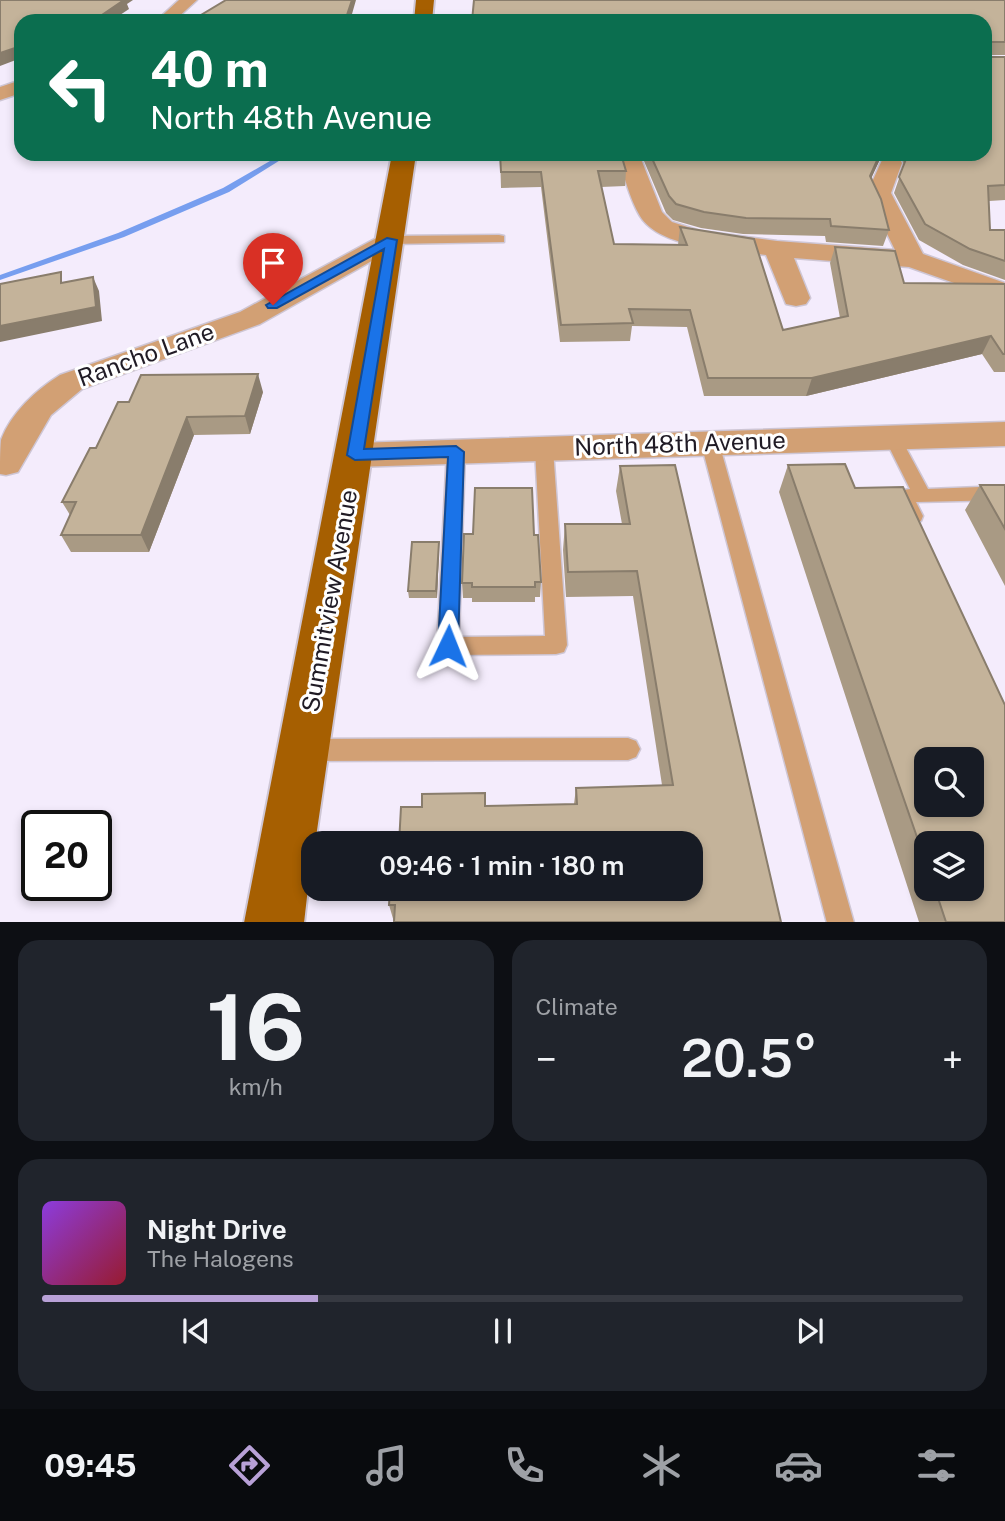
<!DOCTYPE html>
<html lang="en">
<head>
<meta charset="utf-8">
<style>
	body { margin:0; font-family:"Public Sans",sans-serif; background:#20242c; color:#f1f3f6; height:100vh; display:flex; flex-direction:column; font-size:26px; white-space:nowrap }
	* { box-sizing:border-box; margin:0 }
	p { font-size:23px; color:#9ea1a6 }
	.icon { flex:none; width:38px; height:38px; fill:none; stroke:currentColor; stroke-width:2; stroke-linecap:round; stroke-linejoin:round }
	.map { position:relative; height:922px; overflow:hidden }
	.sheet { display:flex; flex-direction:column; gap:18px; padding:18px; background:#0d0f14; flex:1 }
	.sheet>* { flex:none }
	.top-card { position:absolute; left:14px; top:14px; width:978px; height:147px; border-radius:21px; box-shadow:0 4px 10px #0003; background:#0b6e4f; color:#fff; overflow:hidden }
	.controls { position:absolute; left:914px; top:747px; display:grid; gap:14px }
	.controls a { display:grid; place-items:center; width:70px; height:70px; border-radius:14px; background:#171b24; box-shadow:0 4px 10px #0003; font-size:35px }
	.speed { position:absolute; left:21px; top:810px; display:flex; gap:14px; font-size:35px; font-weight:700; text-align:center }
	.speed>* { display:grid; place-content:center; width:91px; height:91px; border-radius:50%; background:#171b24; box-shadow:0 4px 10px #0003; line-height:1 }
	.speed .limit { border:4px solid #111; border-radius:10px; background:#fff; color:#111 }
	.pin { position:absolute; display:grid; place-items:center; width:60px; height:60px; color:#fff; margin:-72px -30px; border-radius:50% 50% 50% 0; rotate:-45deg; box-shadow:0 0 7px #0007 }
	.pin .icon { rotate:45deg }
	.me { position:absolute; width:77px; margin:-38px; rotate:2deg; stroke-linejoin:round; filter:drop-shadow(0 0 5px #0008) }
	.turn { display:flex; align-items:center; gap:24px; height:147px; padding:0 21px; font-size:32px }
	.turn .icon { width:91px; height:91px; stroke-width:2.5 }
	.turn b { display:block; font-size:49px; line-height:60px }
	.big { font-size:52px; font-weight:600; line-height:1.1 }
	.sheet .widget { flex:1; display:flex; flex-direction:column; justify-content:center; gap:10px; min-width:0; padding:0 24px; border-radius:21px; background:#20242c }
	.sheet .dial { align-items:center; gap:0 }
	.dial b { font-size:91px; line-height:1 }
	.song { display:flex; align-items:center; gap:21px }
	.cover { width:84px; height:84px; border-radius:10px; background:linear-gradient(135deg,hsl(270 70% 55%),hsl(350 70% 35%)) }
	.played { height:7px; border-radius:4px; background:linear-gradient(90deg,#b8a1d7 30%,#363941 30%) }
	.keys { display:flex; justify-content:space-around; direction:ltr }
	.heat { display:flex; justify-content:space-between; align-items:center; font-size:38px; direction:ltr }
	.sheet .tiles { flex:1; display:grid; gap:18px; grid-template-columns:1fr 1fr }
	.widget:last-child { grid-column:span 2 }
	.trip { position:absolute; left:301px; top:831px; width:402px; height:70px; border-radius:21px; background:#171b24; box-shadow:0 4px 10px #0003; font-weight:600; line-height:70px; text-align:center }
	.menu { display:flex; height:112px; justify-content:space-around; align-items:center; background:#090b0e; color:#9ea1a6 }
	.menu .icon { width:49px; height:49px }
	.menu .on { color:#b8a1d7 }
	.menu b { font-size:32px; color:#f1f3f6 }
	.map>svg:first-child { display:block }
</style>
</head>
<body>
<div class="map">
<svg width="1005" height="923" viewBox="0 0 1005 923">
	<rect width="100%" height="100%" fill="#f4ecfc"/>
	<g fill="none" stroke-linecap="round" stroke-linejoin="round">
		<path fill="#779eef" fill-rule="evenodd" d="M282 154H290L229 192 124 237 0 280V275L118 233 223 188Z"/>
		<defs>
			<path id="lane" d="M499 235 504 236V242L391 244 385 240 391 236Z
				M892 431 898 433 928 489 1005 486V500L916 502 923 516 921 521H907L895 496 898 491 910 489 884 437Z
				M710 437 719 443 854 923H827L701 443Z
				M544 443 553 449 567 645 564 652 556 654 448 655 440 653 437 646 447 451 456 445 465 451 459 637 545 636 535 449Z
				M628 738 636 741 640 749 636 757 628 760 304 761 296 758 292 750 296 742 304 739Z"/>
			<path id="street" d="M179 0H197L174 21H156Z
				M21 80V93L0 100V87Z
				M617 154H639L662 212 672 222 700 231 777 241 895 250 867 193 883 158H899L902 163 891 193 923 254 1005 283V301L909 267 794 258 810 298 806 304 796 306 786 304 766 255C730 250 660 249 640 216 629 198 624 174 617 154Z
				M391 232 400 235 404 240 400 245 260 324 82 389 51 415 18 472 6 475 0 474C0 464 0 450 1 440 11 413 36 390 60 375L240 312 382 235Z
				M1005 422V446L355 467 343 464 338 455 343 446 355 443Z"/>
			<path id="primary" d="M416 0H434L432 21H414Z
				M392 154H416L315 844H313L304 923H244Z"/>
		</defs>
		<use href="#lane" stroke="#cec6d5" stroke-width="3"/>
		<use href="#street" stroke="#cec6d5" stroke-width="3"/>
		<use href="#primary" stroke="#cec6d5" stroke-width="4"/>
		<use href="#lane" fill="#d2a074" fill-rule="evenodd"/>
		<use href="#street" fill="#d2a074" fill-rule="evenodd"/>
		<use href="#primary" fill="#a65f01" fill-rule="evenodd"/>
	</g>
	<path fill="#a99a84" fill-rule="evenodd" d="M1005 0V55H988L989 57H1005V200L989 201 990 230H1005V280L963 265 919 240 894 193 904 164 899 155 881 157 871 178 889 230 883 246 826 242 825 236 743 234 701 228 673 220 666 213 641 154H985V21Z
		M500 154 626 171 625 186 601 187 614 244 678 245 680 227 783 330 840 318 830 263 835 247 904 283 1005 284V372H994L982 354 806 396H704L687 327 632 326 630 341 560 342 541 187 501 188Z
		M263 392 250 434 194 435 149 552H71L61 535 70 515 62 502 96 448 129 402Z
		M788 465 855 488 1005 922H919L779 492ZM926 844 971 889H926Z
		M620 466 781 922H394L389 905 422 807 574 804 576 788 662 785 633 596 566 597 563 550 565 524H622L616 491Z
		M980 485H1005V586L965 510Z
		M534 535 541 582 540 597H535V602H472V598H463L462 583Z
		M439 549 437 598H409L408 591Z"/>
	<path fill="#897d6c" d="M119 0H133L127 4 129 9 111 21H93Z
		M352 0H356L350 21H345Z
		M21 46V58L0 66V53Z
		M880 154H882L881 157 865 192 870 176Z
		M93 277 99 291 102 321 0 342V326Z
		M991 336 982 354 806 396 812 378Z
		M258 374 263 392 250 434 245 416Z
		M187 417 194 435 149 552 141 535Z
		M439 542V549L437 598 436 591Z"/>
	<path fill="#c4b39a" stroke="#897d6c" stroke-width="2" fill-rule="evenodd" d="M0 0H124L93 21H21V46L0 53Z
		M226 0H352L345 21H191Z
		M474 0H1005V42H988L989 57H1005V185L988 186 990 230H1005V261L970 249 925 224 899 177 908 154H985V21H472Z
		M500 154H621L626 171H598L614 244 687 245 680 227 754 239 783 330 848 316 835 247 895 251 904 283 1005 284V354H1003L991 336 812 378H708L690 310 629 309 633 323 561 325 541 172H501Z
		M650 154H880L870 176 881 199 889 230 831 226 830 219 746 218 704 212 676 204 669 196Z
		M61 272V283L93 277 96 307 0 326V284Z
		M258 374 245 416 187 417 141 535H61L76 502H62L90 448H96L118 402H129L141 375Z
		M845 464 855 488 903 487 1005 705V922H946L935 889H971V844H926V863L788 465ZM926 760H971V805H926Z
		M675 465 781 922H394L395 905H389L390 889H691V844H399L401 807H422V794L485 793V806L577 804 576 788 673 785 637 571 568 572 565 524H630L620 466Z
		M980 485H1005V529Z
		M475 488H532L534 535H538L541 582H535V587H472V583H462L464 534H473Z
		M412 542H439L436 591H408Z"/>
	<path fill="#1a73e8" stroke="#114b97" stroke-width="2" d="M387 238 397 240 364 449 456 446 464 452 458 646 455 652 448 655 441 652 438 646 448 457 355 460 347 455 384 249 277 308H268L266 305Z"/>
	<g text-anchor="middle" stroke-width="6" stroke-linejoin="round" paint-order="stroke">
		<g font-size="24" fill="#201b25" stroke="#fff">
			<text transform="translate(146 355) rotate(-20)" y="8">Rancho Lane</text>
			<text transform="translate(680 444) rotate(-2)" y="8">North 48th Avenue</text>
			<text transform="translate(330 601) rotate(-80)" y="8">Summitview Avenue</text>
		</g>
	</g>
</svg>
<div class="controls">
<a><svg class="icon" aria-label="search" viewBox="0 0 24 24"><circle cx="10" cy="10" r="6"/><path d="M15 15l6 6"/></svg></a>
<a><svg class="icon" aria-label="layers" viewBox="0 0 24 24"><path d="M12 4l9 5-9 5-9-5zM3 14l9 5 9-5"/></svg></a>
</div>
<div class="speed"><div class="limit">20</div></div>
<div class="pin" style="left:273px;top:305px;background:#d93025"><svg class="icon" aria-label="arrive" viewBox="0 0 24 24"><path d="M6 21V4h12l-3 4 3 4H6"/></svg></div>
<svg class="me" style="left:448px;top:646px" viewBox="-20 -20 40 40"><path d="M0-17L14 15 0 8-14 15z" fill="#1a73e8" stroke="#fff" stroke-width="4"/></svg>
<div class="trip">09:46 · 1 min · 180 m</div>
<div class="top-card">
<div class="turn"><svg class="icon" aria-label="left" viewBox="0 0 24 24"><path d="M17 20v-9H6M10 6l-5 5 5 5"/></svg><div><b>40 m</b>North 48th Avenue</div></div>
</div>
</div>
<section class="sheet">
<div class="tiles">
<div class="widget dial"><b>16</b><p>km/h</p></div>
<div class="widget"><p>Climate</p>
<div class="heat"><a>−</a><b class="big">20.5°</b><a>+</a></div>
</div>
<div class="widget">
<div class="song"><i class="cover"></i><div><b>Night Drive</b><p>The Halogens</p></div></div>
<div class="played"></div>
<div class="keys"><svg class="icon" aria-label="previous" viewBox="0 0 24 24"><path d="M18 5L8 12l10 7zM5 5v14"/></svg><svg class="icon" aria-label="pause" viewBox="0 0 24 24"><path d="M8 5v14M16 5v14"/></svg><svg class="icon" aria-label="next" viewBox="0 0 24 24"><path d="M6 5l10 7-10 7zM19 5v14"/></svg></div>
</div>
</div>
</section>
<nav class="menu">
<b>09:45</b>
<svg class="icon on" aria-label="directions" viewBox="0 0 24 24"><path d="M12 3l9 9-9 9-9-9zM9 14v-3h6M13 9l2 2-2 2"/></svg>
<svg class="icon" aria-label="music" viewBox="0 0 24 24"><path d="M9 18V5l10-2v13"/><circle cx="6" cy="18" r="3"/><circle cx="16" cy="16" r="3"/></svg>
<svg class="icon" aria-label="phone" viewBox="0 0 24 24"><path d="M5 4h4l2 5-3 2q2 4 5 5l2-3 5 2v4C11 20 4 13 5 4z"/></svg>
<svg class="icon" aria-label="climate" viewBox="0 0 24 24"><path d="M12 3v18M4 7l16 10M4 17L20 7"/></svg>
<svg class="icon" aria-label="car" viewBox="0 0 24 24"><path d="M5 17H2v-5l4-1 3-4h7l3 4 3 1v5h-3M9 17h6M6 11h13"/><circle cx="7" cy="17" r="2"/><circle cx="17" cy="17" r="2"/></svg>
<svg class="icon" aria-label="filters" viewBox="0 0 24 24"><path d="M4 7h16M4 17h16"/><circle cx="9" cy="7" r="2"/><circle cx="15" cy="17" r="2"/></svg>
</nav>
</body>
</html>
